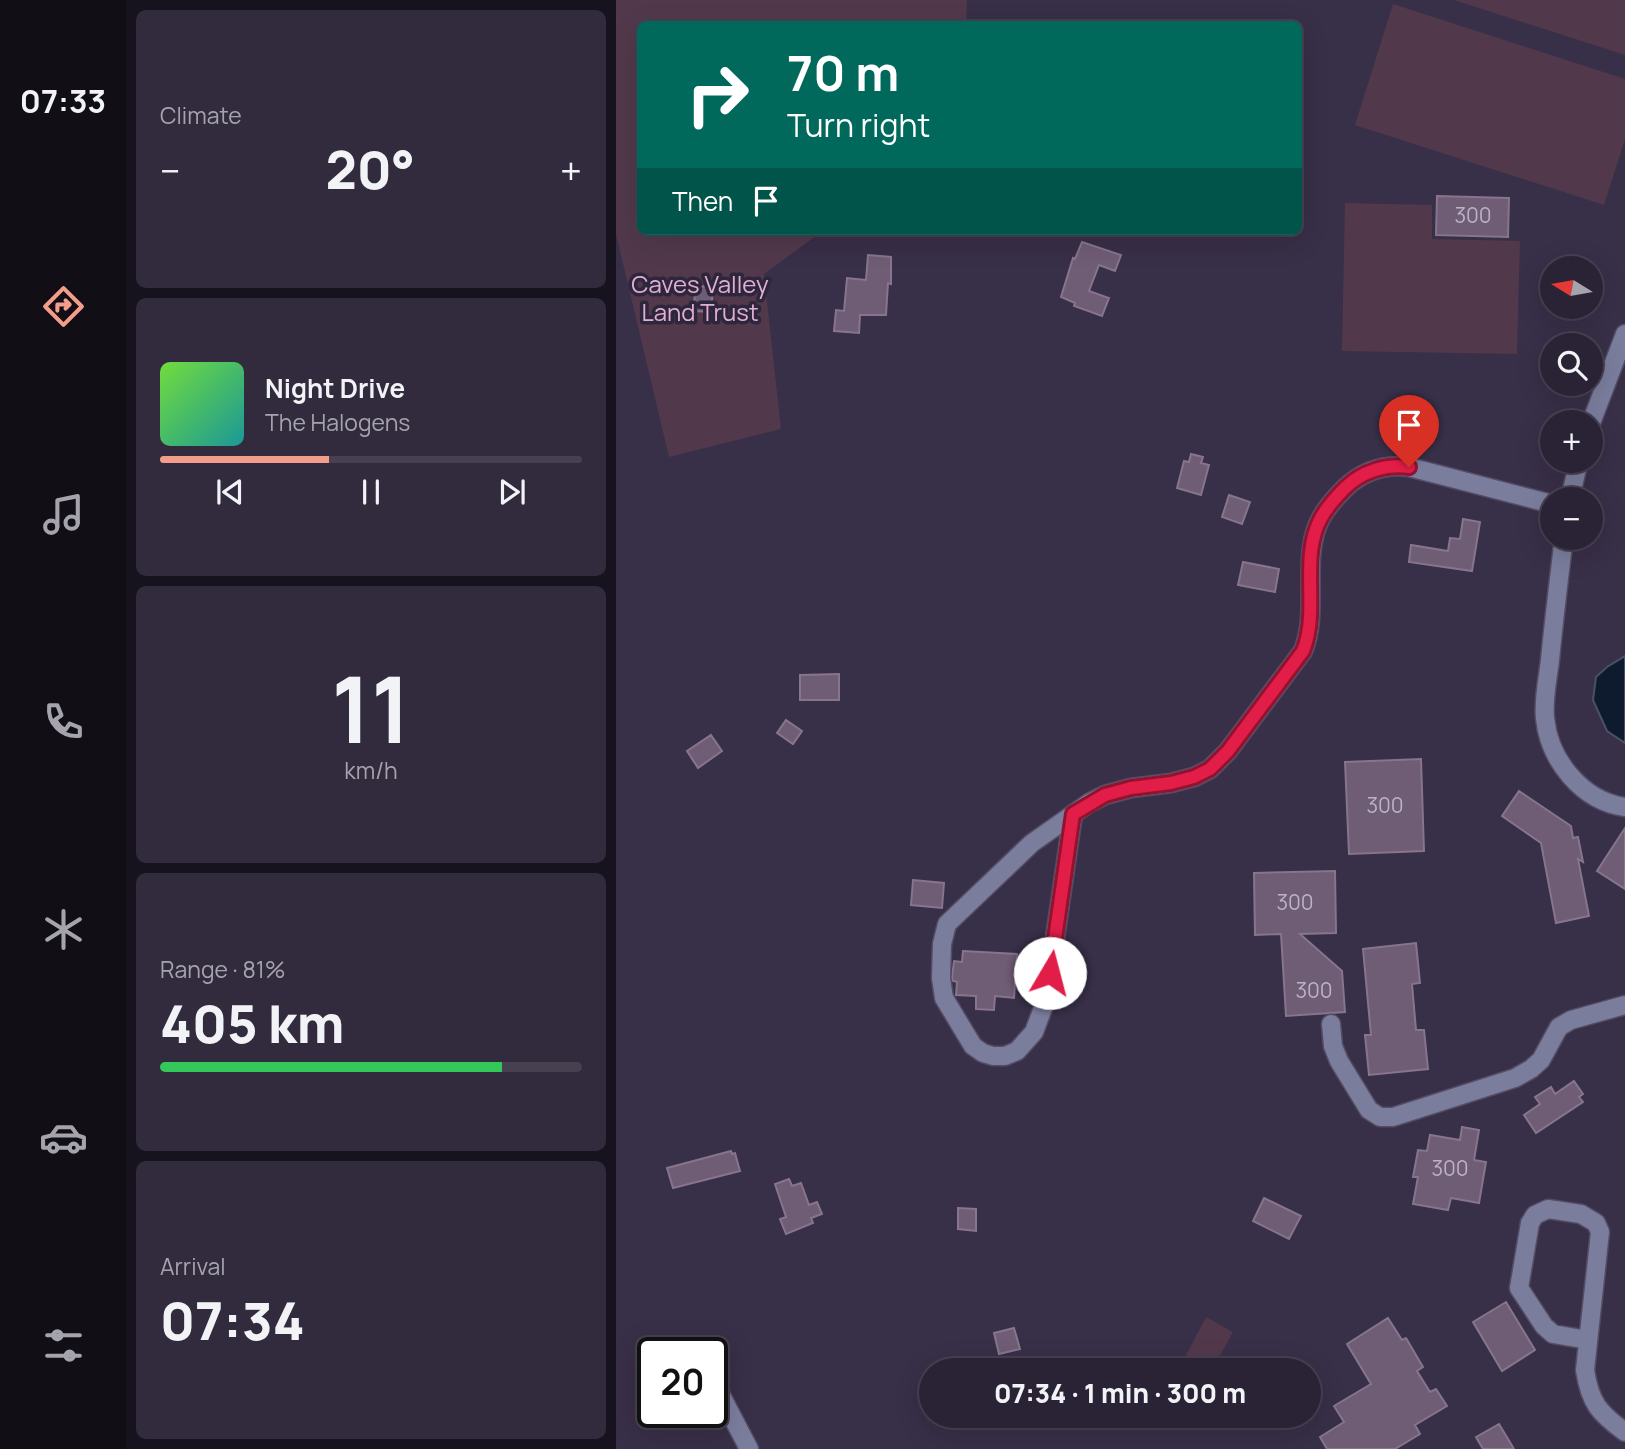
<!DOCTYPE html>
<html lang="en">
<head>
<meta charset="utf-8">
<style>
	body { margin:0; font-family:Manrope,sans-serif; background:#322b3e; color:#f1f3f6; height:100vh; display:flex; flex-direction:column; font-size:26px; white-space:nowrap }
	* { box-sizing:border-box; margin:0 }
	p { font-size:23px; color:#a5a4ad }
	.icon { flex:none; width:38px; height:38px; fill:none; stroke:currentColor; stroke-width:2; stroke-linecap:round; stroke-linejoin:round }
	.map { position:relative; flex:1; overflow:hidden }
	.drawer { display:flex; flex-direction:column; gap:10px; padding:10px; background:#17131e; width:490px }
	.drawer>* { flex:none }
	.guide { position:absolute; left:21px; top:21px; width:665px; height:214px; border-radius:10px; box-shadow:0 7px 28px #0002,0 0 0 2px #464051; background:#00695c; color:#fff; overflow:hidden }
	.needle { width:46px; rotate:281deg }
	.buttons { position:absolute; left:924px; top:256px; display:grid; gap:14px }
	.buttons a { display:grid; place-items:center; width:63px; height:63px; border-radius:50%; background:#2a2336; box-shadow:0 7px 28px #0002,0 0 0 2px #464051; font-size:35px }
	.speed { position:absolute; left:21px; top:1337px; display:flex; gap:14px; font-size:35px; font-weight:700; text-align:center }
	.speed>* { display:grid; place-content:center; width:91px; height:91px; border-radius:50%; background:#2a2336; box-shadow:0 7px 28px #0002,0 0 0 2px #464051; line-height:1 }
	.speed .limit { border:4px solid #111; border-radius:10px; background:#fff; color:#111 }
	.pin { position:absolute; display:grid; place-items:center; width:60px; height:60px; color:#fff; margin:-72px -30px; border-radius:50% 50% 50% 0; rotate:-45deg; box-shadow:0 0 7px #0007 }
	.pin .icon { rotate:45deg }
	.me { position:absolute; width:77px; margin:-38px; rotate:8deg; stroke-linejoin:round; filter:drop-shadow(0 0 5px #0008) }
	.turn { display:flex; align-items:center; gap:24px; height:147px; padding:0 35px; font-size:32px }
	.turn .icon { width:91px; height:91px; stroke-width:2.5 }
	.turn b { display:block; font-size:49px; line-height:60px }
	.then { display:flex; align-items:center; height:66px; padding:0 35px; background:#0003; gap:14px; font-size:26px }
	.big { font-size:52px; font-weight:800; line-height:1.1 }
	.drawer .card { flex:1; display:flex; flex-direction:column; justify-content:center; gap:10px; min-width:0; padding:0 24px; border-radius:10px; background:#322b3e }
	.drawer .dial { align-items:center; gap:0 }
	.dial b { font-size:91px; line-height:1 }
	.song { display:flex; align-items:center; gap:21px }
	.cover { width:84px; height:84px; border-radius:10px; background:linear-gradient(135deg,hsl(100 70% 55%),hsl(180 70% 35%)) }
	.played { height:7px; border-radius:4px; background:linear-gradient(90deg,#f49d8a 40%,#464051 40%) }
	.keys { display:flex; justify-content:space-around; direction:ltr }
	.heat { display:flex; justify-content:space-between; align-items:center; font-size:38px; direction:ltr }
	.charge { height:10px; border-radius:5px; background:linear-gradient(90deg,#34c759 81%,#464051 0) }
	.trip { position:absolute; left:303px; top:1358px; width:402px; height:70px; border-radius:35px; background:#2a2336; box-shadow:0 7px 28px #0002,0 0 0 2px #464051; font-weight:800; line-height:70px; text-align:center }
	main { display:flex; flex:1; min-height:0 }
	.tabs { display:flex; flex-direction:column; width:126px; justify-content:space-around; align-items:center; background:#110e16; color:#a5a4ad }
	.tabs .icon { width:49px; height:49px }
	.tabs .selected { color:#f49d8a }
	.tabs b { font-size:32px; color:#f1f3f6 }
	.map>svg:first-child { display:block }
</style>
</head>
<body>
<main>
<nav class="tabs">
<b>07:33</b>
<svg class="icon selected" aria-label="directions" viewBox="0 0 24 24"><path d="M12 3l9 9-9 9-9-9zM9 14v-3h6M13 9l2 2-2 2"/></svg>
<svg class="icon" aria-label="music" viewBox="0 0 24 24"><path d="M9 18V5l10-2v13"/><circle cx="6" cy="18" r="3"/><circle cx="16" cy="16" r="3"/></svg>
<svg class="icon" aria-label="phone" viewBox="0 0 24 24"><path d="M5 4h4l2 5-3 2q2 4 5 5l2-3 5 2v4C11 20 4 13 5 4z"/></svg>
<svg class="icon" aria-label="climate" viewBox="0 0 24 24"><path d="M12 3v18M4 7l16 10M4 17L20 7"/></svg>
<svg class="icon" aria-label="car" viewBox="0 0 24 24"><path d="M5 17H2v-5l4-1 3-4h7l3 4 3 1v5h-3M9 17h6M6 11h13"/><circle cx="7" cy="17" r="2"/><circle cx="17" cy="17" r="2"/></svg>
<svg class="icon" aria-label="filters" viewBox="0 0 24 24"><path d="M4 7h16M4 17h16"/><circle cx="9" cy="7" r="2"/><circle cx="15" cy="17" r="2"/></svg>
</nav>
<section class="drawer">
<div class="card"><p>Climate</p>
<div class="heat"><a>−</a><b class="big">20°</b><a>+</a></div>
</div>
<div class="card">
<div class="song"><i class="cover"></i><div><b>Night Drive</b><p>The Halogens</p></div></div>
<div class="played"></div>
<div class="keys"><svg class="icon" aria-label="previous" viewBox="0 0 24 24"><path d="M18 5L8 12l10 7zM5 5v14"/></svg><svg class="icon" aria-label="pause" viewBox="0 0 24 24"><path d="M8 5v14M16 5v14"/></svg><svg class="icon" aria-label="next" viewBox="0 0 24 24"><path d="M6 5l10 7-10 7zM19 5v14"/></svg></div>
</div>
<div class="card dial"><b>11</b><p>km/h</p></div>
<div class="card"><p>Range · 81%</p><b class="big">405 km</b><div class="charge"></div></div>
<div class="card"><p>Arrival</p><b class="big">07:34</b></div>
</section>
<div class="map">
<svg width="1009" height="1449" viewBox="0 0 1009 1449">
	<rect width="100%" height="100%" fill="#382f48"/>
	<path fill="#51394b" d="M0 0H351L350 24H24V231H338L204 233 148 274 165 429 53 457 0 234Z
		M838 0H1009V55Z
		M777 4 1009 79V139L988 205 739 125Z
		M729 203 816 205V239L904 241 901 354 726 351Z
		M590 1317 617 1332 596 1370H584L567 1361Z"/>
	<path fill="#0e1a2e" stroke="#4a5164" stroke-width="2" d="M1009 656V743L991 731 977 700 980 677 991 667Z"/>
	<path fill="#6f5c75" stroke="#87748d" stroke-width="2" d="M821 196 893 198 892 237 820 235Z
		M466 242 505 255 499 271 483 265 473 291 493 298 486 316 458 306 459 303 445 297 457 258 459 259Z
		M252 255 275 257V284L272 283 270 315H244L243 333 218 331 220 310 228 311 231 278 250 280Z
		M79 286 97 287 95 312 78 311Z
		M575 454 587 457 585 463 593 465 585 495 561 488 568 461 573 462Z
		M613 495 634 502 626 524 606 517Z
		M847 519 864 522 856 571 793 562 795 545 832 551 834 538 844 539Z
		M627 562 663 569 659 592 622 585Z
		M223 674V700H184V675Z
		M170 720 186 731 177 744 161 733Z
		M95 735 106 751 82 768 71 751Z
		M805 759 808 851 733 854 729 762Z
		M903 791 955 826 957 838 962 837 967 862 962 859 973 916 940 923 925 843 886 816Z
		M1009 828V889L981 871Z
		M719 871 720 933 684 934 726 971 729 1012 670 1016 665 934 639 935 638 873Z
		M297 880 328 883 326 908 295 905Z
		M800 943 804 983 796 984 800 1030H808L812 1069 753 1075 749 1035H755L747 949Z
		M347 951 401 954 398 998 379 996 378 1010 360 1009V996L340 995 341 982 337 981 336 978 338 961 346 962Z
		M958 1081 967 1094 963 1097 967 1102 920 1133 908 1115 924 1104 919 1097 935 1087 939 1094Z
		M846 1127 863 1130 858 1160 870 1162 863 1203 835 1198 832 1210 797 1204 802 1177H797L802 1150 811 1151 814 1135 844 1140Z
		M115 1151 116 1154 119 1153 124 1171 57 1188 51 1168Z
		M173 1179 176 1186 185 1183 193 1205 201 1202 206 1214 195 1218 197 1223 170 1234 164 1219 170 1217 159 1184Z
		M648 1198 685 1216 673 1239 637 1221Z
		M342 1208 360 1209V1231L342 1229Z
		M890 1302 919 1350 886 1371 857 1322Z
		M772 1318 786 1340 790 1338 807 1367 801 1371 814 1392 820 1389 831 1406 799 1425 804 1434 779 1449H711L704 1437 728 1422 718 1406 755 1384 731 1344Z
		M398 1328 404 1349 383 1354 378 1333Z
		M883 1424 898 1449H867L860 1437Z"/>
	<g fill="none" stroke-linecap="round" stroke-linejoin="round">
		<defs>
			<path id="minor" d="M975 423 1009 334
				M954 499 963 460
				M948 537C943 578 938 619 934 660 932 678 927 699 929 718 933 760 966 801 1009 807
				M457 814 430 1000 418 1032 401 1051 389 1056H377L367 1053 357 1046 328 998 325 978 326 944 331 924 416 843 473 803 489 795 515 788 555 783 578 777 594 769 612 751 687 651C704 611 684 556 705 518 711 507 720 497 729 488 747 471 769 464 793 467L936 504
				M715 1024 717 1046 723 1061 753 1110 764 1117H777L899 1078 915 1069 925 1060 943 1027 955 1020 1009 1005
				M972 1340 937 1334 928 1326 903 1288 914 1223 919 1215 932 1209 965 1214 980 1223 984 1232 969 1370C974 1403 983 1413 1009 1432
				M96 1371 99 1384 133 1449"/>
		</defs>
		<use href="#minor" stroke="#544c64" stroke-width="21"/>
		<use href="#minor" stroke="#7a7d9c" stroke-width="18"/>
	</g>
	<g fill="none" stroke-linecap="round" stroke-linejoin="round">
		<defs>
			<path id="route" d="M434 973 457 814 489 795 515 788 555 783 578 777 594 769 612 751 687 651C704 610 683 558 705 518 711 507 720 497 729 488 746 471 770 464 793 467"/>
		</defs>
		<use href="#route" stroke="#92132f" stroke-width="18"/>
		<use href="#route" stroke="#e11d48" stroke-width="12"/>
	</g>
	<g text-anchor="middle" stroke-width="7" stroke-linejoin="round" paint-order="stroke">
		<g font-size="21" fill="#bcb4c6">
			<text x="857" y="223">300</text>
			<text x="769" y="813">300</text>
			<text x="679" y="910">300</text>
			<text x="698" y="998">300</text>
			<text x="834" y="1176">300</text>
		</g>
		<g font-size="24" fill="#e0afd2" stroke="#2e263d">
			<text x="84" y="293">Caves Valley<tspan x="84" dy="28">Land Trust</tspan></text>
		</g>
	</g>
</svg>
<div class="buttons">
<a><svg class="needle" viewBox="-14 -14 28 28"><path d="M0-13l5 13h-10z" fill="#e53935"/><path d="M0 13l5-13h-10z" fill="#a5a4ad"/></svg></a>
<a><svg class="icon" aria-label="search" viewBox="0 0 24 24"><circle cx="10" cy="10" r="6"/><path d="M15 15l6 6"/></svg></a>
<a>+</a>
<a>−</a>
</div>
<div class="speed"><div class="limit">20</div></div>
<div class="pin" style="left:793px;top:467px;background:#d93025"><svg class="icon" aria-label="arrive" viewBox="0 0 24 24"><path d="M6 21V4h12l-3 4 3 4H6"/></svg></div>
<svg class="me" style="left:434px;top:973px" viewBox="-20 -20 40 40"><circle r="19" fill="#fff"/><path d="M0-13L10 11 0 6-10 11z" fill="#e11d48"/></svg>
<div class="trip">07:34 · 1 min · 300 m</div>
<div class="guide">
<div class="turn"><svg class="icon" aria-label="right" viewBox="0 0 24 24"><path d="M7 20v-9h11M14 6l5 5-5 5"/></svg><div><b>70 m</b>Turn right</div></div>
<div class="then">Then<svg class="icon" aria-label="arrive" viewBox="0 0 24 24"><path d="M6 21V4h12l-3 4 3 4H6"/></svg></div>
</div>
</div>
</main>
</body>
</html>
